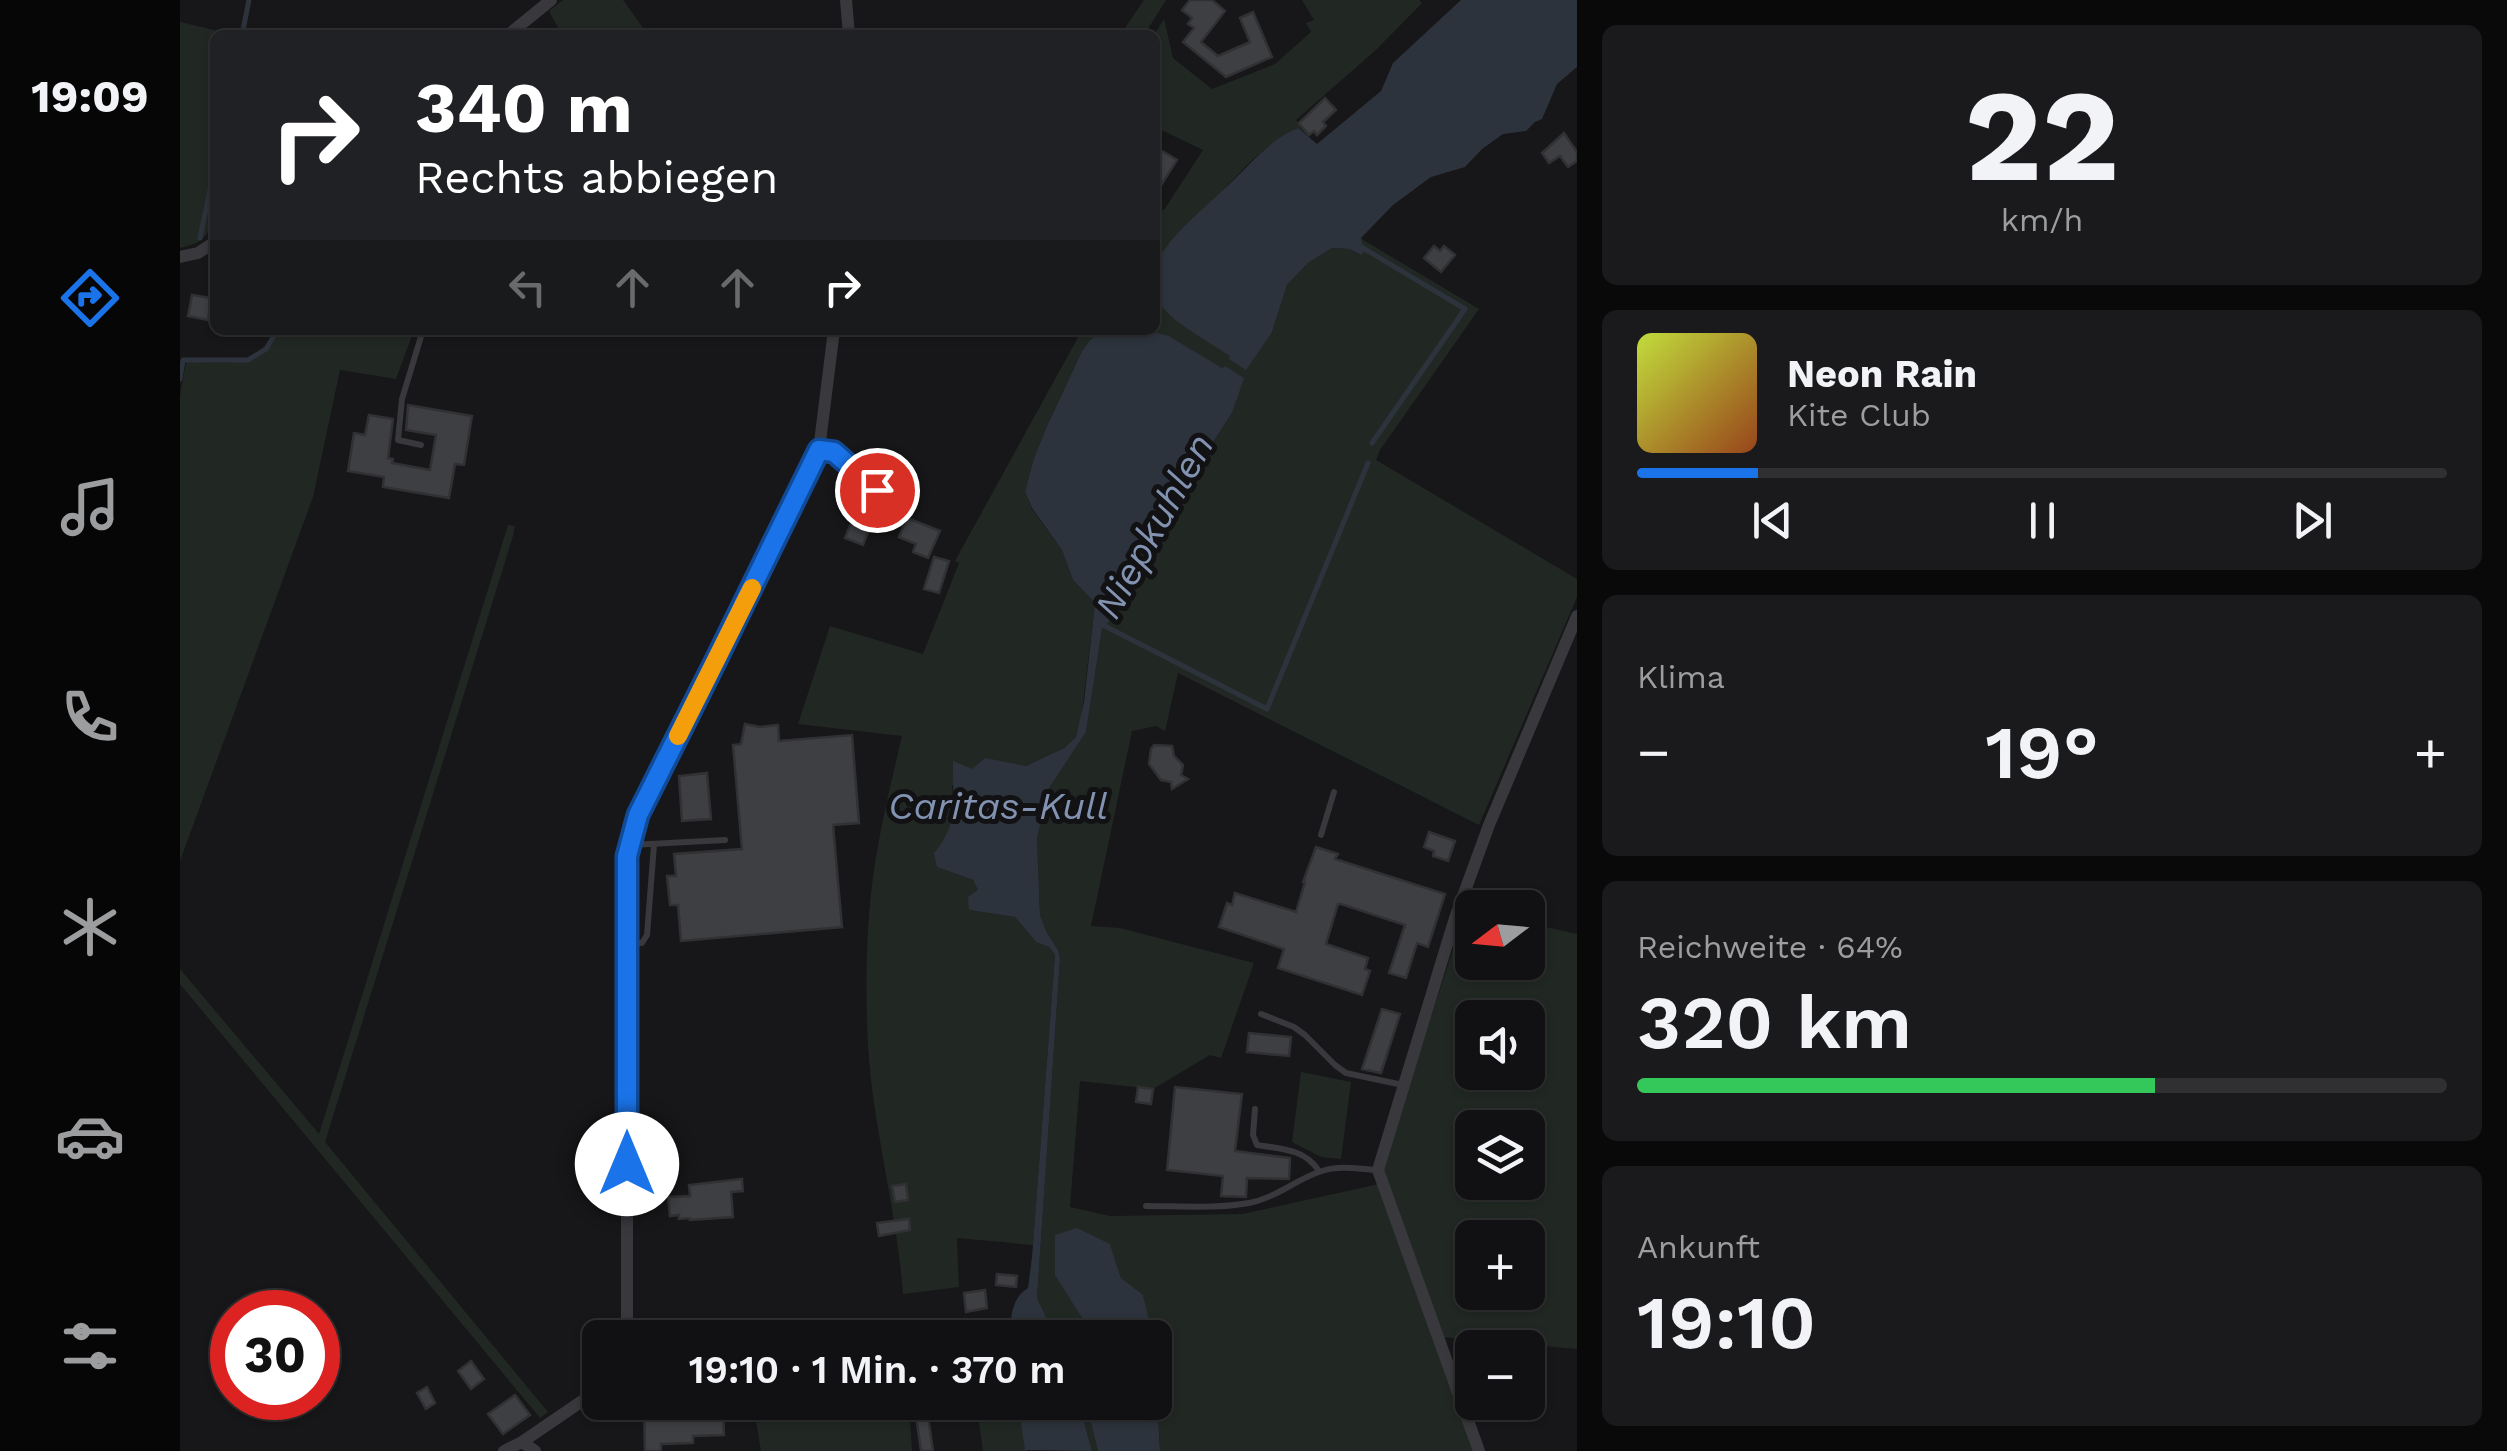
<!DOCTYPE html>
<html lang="de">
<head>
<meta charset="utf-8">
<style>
	body { margin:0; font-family:"Work Sans",sans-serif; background:#1a191b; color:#f1f3f6; height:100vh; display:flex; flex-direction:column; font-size:38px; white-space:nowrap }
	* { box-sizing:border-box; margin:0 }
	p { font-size:32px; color:#9c9d9f }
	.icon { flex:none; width:55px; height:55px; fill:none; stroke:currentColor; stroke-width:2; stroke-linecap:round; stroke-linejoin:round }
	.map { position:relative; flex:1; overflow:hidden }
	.details { display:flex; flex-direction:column; gap:25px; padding:25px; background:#09090a; width:930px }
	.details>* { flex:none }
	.banner { position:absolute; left:30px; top:30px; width:950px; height:305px; border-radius:15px; box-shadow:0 2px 8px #0004,0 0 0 2px #303032; background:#202124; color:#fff; overflow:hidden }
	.needle { width:65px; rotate:254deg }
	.buttons { position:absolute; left:1275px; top:890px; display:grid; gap:20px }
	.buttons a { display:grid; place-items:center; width:90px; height:90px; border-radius:15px; background:#111012; box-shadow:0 2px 8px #0004,0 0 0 2px #303032; font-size:50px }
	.speed { position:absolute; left:30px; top:1290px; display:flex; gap:20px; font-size:50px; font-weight:700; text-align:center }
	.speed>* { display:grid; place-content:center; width:130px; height:130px; border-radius:50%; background:#111012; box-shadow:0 2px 8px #0004,0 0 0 2px #303032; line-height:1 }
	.speed .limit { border:15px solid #d22; background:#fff; color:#111 }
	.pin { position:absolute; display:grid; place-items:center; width:85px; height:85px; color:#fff; margin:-42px; border:5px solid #fff; border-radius:50%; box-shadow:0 2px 10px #0007 }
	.me { position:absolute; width:110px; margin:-55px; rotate:0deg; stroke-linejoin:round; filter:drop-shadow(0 0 8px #0008) }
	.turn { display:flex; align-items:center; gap:35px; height:210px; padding:0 40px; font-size:45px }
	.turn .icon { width:130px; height:130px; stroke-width:2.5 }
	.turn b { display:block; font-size:70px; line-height:85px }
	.lanes { display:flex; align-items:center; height:95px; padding:0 40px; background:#0003; justify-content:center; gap:50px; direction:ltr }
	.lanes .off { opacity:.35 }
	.big { font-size:75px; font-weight:600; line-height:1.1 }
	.details .tile { flex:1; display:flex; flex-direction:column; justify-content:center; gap:15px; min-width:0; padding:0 35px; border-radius:15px; background:#1a191b }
	.details .dial { align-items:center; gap:0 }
	.dial b { font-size:130px; line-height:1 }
	.song { display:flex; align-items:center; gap:30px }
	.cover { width:120px; height:120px; border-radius:15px; background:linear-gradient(135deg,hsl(70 70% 55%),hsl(20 70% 35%)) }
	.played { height:10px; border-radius:5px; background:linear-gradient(90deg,#1a73e8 15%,#303032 15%) }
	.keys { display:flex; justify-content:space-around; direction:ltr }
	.heat { display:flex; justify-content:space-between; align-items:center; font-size:55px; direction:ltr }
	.charge { height:15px; border-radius:8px; background:linear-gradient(90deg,#34c759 64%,#303032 0) }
	.trip { position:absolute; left:402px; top:1320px; width:590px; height:100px; border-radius:15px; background:#111012; box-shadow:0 2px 8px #0004,0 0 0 2px #303032; font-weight:600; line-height:100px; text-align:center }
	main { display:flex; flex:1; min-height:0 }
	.menu { display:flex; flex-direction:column; width:180px; justify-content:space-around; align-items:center; background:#070607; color:#9c9d9f }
	.menu .icon { width:70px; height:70px }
	.menu .on { color:#1a73e8 }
	.menu b { font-size:45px; color:#f1f3f6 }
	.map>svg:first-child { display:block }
</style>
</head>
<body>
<main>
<nav class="menu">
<b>19:09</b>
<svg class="icon on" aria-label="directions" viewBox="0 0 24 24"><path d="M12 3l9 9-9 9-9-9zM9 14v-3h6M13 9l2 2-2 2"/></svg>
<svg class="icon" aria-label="music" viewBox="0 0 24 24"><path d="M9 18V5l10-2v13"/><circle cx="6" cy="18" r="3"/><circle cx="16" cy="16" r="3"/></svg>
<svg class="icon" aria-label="phone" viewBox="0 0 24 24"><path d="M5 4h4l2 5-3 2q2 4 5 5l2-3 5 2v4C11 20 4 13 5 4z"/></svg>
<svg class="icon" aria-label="climate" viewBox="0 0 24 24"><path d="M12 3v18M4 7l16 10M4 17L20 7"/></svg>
<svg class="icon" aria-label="car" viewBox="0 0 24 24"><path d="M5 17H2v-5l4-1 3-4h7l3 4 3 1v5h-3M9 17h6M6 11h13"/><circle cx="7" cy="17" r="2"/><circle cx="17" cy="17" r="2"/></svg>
<svg class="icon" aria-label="filters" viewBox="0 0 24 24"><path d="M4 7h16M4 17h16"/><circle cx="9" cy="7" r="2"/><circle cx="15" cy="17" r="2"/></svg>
</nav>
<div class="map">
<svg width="1397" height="1451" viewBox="0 0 1397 1451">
	<rect width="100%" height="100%" fill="#171618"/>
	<path fill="#212823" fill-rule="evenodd" d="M383 0H443L468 35H382L369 11Z
		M964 0H986L964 35H940Z
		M1122 0H1239L1242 3 1197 49 1116 120 1132 140 1118 128 1086 148 1067 165 977 261 975 274V211L984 210 1023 150 975 127 974 35 984 19 993 58 1032 89 1095 64 1131 32 1126 23 1134 20Z
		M0 22 56 35H35V207C30 233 28 242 0 248Z
		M1180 238 1299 309 1200 450 1196 460 1397 579V597L1299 825 998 673 985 731 976 726 952 731 911 926 940 928 1074 963 1041 1058 1030 1055 973 1089 900 1081 890 1207 930 1216 1063 1214 1199 1184 1293 1451H980L975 1338 973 1337 963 1296 941 1278 930 1244 905 1321 910 1337H870L868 1321 857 1298 880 959 878 950 866 931 860 915 857 839 868 790 906 732 922 629 929 622 948 590 941 585 1052 413 1063 378 1044 366 1043 369 989 336 970 330H975V295L979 302 1051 356 1049 359 1092 332 1107 285 1128 263 1152 248 1169 249 1180 255Z
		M96 330H234L216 379 160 370 133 497 0 861V396L6 362C37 361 91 372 96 330Z
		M902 330H924L910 340 902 351 867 426 854 458 845 492 852 509 882 550 893 580 915 603 901 720 896 737 884 748 846 766 805 759 772 786 774 812 757 867 793 880 798 890 789 910 835 917 856 942 869 947 875 955 853 1245 777 1238 779 1287 723 1294C717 1211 693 1129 688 1045 685 986 686 922 695 863 702 820 712 778 722 736L618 724 650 626 743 654 779 563 775 561Z
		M328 525 335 526 333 536 145 1142 368 1412 360 1418 0 984V969L139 1134Z
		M1286 909 1292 910V962H1348V923L1397 934V1349L1262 1337 1202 1169ZM1292 1018H1348V1072H1292ZM1292 1128H1348V1182H1292ZM1292 1238H1348V1292H1292Z
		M1121 1072 1171 1082 1161 1159 1141 1157 1112 1142Z
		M573 1403H729L732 1451H581Z
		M796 1403H838L847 1451H803Z
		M880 1403H934L912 1409 909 1415 918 1451H912L903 1418 889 1417Z"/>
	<path fill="#2d333c" d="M1281 0H1397V67L1377 84 1362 119 1355 122 1346 131 1323 134 1302 149 1285 167 1251 177 1213 205 1181 238 1184 252 1181 255 1169 249 1152 248 1128 263 1107 285 1092 332 1066 370 1049 359 1050 356C1030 342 988 321 977 299 973 290 973 270 978 261 989 237 1022 210 1041 192 1066 170 1086 141 1118 128L1137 144 1201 91 1213 63Z
		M924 330H970L979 333 989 336 1042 368 1045 366 1064 378 1052 413 941 584 948 590 929 622 922 629 906 732 868 790 857 839 860 915 866 931 878 950 880 959 857 1298 868 1321 870 1337H831C830 1319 831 1298 848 1288L852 1257 875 955 869 947 856 942 835 917 789 910 788 897 798 890 793 880 757 867 754 853C780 823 772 798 773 761L792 769 805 758 846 766 884 748 896 737 904 702 915 603 893 580 882 550 852 508 845 492 854 458 867 426 902 351 910 340Z
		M897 1228 930 1244 941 1278 963 1295 973 1337H910L904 1321 875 1275V1235Z
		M975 1362 980 1451H918L909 1415 912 1410 934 1403 975 1402Z
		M838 1403H880L889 1417 903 1418 912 1451 845 1450Z"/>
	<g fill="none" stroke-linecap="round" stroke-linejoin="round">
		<path stroke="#2d333c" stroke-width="5" d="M62 35 69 0
			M20 238 35 166
			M1178 245 1285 309 1192 443
			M0 379 3 360H68L86 349 95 334 94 330
			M921 624 1087 709 1188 463"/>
	</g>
	<path fill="#3e3f42" stroke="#313134" stroke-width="2.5" d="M1010 0H1032L1045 11 1021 42 1038 56 1070 42 1060 18 1073 12 1092 57 1046 77 1003 42 1014 28 1008 24 1012 18 1002 10Z
		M1145 98 1156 110 1143 122 1146 126 1137 135 1134 131 1129 135 1119 123Z
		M1384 133 1397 152V161L1388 167 1380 156 1369 163 1362 153Z
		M979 149 997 160 975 195V155Z
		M1254 246 1260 251 1264 246 1275 255 1261 272 1244 258Z
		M12 295 31 298 28 320 8 316Z
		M228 405 292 416 284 465 275 464 269 498 203 487 204 477 168 471 174 433 185 435 189 415 213 419 208 458 213 459 212 463 250 470 256 435 226 430Z
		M673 518 691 525 683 545 665 538Z
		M727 518 760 531 748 558 733 552 736 544 719 537Z
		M754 557 769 561 759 593 744 589Z
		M565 724 580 727 598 725 599 741 672 735 679 823 653 825 662 927 501 941 498 905H490L487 876H496L494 854 562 849 553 745 561 744Z
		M974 745 992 746 994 756 1003 765 1001 775 1008 779 992 789 991 782 981 780 969 764 971 749Z
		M527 773 531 819 502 821 499 776Z
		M1249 832 1275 841 1268 861 1253 856 1254 851 1244 847Z
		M1136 847 1158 854 1155 859 1265 894 1248 947 1237 943 1226 978 1209 973 1225 925 1161 904H1158L1146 944 1188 958 1185 969 1190 971 1182 995 1098 968 1104 949 1039 927 1047 903 1052 905 1055 893 1116 912 1125 882H1123Z
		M1202 1009 1220 1014 1201 1073 1182 1069Z
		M1069 1033 1111 1037 1109 1056 1067 1052Z
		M958 1087 973 1089 971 1104 956 1102Z
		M995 1087 1062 1094 1055 1151 1110 1158 1109 1179 1067 1178 1066 1197 1041 1196 1043 1176 987 1170Z
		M562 1179 563 1191 551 1192 553 1217 510 1220V1218L499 1219V1215L490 1216 488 1197 510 1196 509 1185Z
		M726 1184 728 1200 715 1202 712 1186Z
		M729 1219 730 1230 699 1236 697 1223Z
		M817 1274 837 1276 836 1287 816 1285Z
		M805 1290 807 1308 786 1312 784 1293Z
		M291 1361 304 1379 291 1389 278 1371Z
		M247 1387 255 1403 246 1409 237 1393Z
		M335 1395 350 1415 323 1434 308 1414Z
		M464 1402H512V1407L543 1406 544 1435 513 1436V1443L481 1444V1451H465Z
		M734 1402H746L753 1451H741Z"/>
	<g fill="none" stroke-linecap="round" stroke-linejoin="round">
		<path stroke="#38383d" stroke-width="6" d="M241 445 218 440 222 399 243 330
			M640 450 654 452 697 490 706 503 714 526
			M1141 835 1154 792
			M451 845 545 840
			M448 943H462L467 935 474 845
			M1081 1014 1114 1027 1125 1035 1155 1065 1166 1073 1223 1085
			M1075 1109 1073 1135 1077 1145C1102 1149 1125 1149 1139 1171
			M966 1206C999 1206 1036 1209 1069 1203 1096 1198 1116 1179 1142 1171 1160 1165 1179 1169 1197 1170"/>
		<path stroke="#38383d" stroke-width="12" d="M666 0 669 35
			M328 35 371 0
			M0 257 18 253 35 242
			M447 1338V856L457 815 536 661 639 450 654 330
			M342 1442 408 1397 420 1386
			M324 1451 342 1442 355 1451
			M1299 1451 1198 1170 1275 918 1309 825 1397 616"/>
	</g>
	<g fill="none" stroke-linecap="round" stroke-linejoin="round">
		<defs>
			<path id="route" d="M447 1164V856L458 815 536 660 639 450 654 452 697 490"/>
		</defs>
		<use href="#route" stroke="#114b97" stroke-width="25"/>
		<use href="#route" stroke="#1a73e8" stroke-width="18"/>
		<path stroke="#f59e0b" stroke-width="18" d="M498 736 572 588"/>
	</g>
	<g text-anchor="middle" stroke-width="10" stroke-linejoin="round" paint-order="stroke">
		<g font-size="38" font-style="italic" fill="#8293b1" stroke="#121113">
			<text transform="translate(974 526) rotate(-61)" y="13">Niepkuhlen</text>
			<text x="818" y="819">Caritas-Kull</text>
		</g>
	</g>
</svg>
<div class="buttons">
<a><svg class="needle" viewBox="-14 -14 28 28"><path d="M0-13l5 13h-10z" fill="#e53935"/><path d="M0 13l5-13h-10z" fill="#9c9d9f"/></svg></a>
<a><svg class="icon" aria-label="sound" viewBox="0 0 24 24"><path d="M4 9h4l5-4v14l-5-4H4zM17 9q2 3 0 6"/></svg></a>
<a><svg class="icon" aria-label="layers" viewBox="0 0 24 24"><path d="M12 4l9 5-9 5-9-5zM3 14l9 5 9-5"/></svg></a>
<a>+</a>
<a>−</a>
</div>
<div class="speed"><div class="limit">30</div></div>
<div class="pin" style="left:697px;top:490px;background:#d93025"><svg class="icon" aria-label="arrive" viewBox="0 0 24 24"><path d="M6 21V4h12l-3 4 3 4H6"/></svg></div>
<svg class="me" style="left:447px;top:1164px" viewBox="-20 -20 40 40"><circle r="19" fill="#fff"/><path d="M0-13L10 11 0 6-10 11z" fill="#1a73e8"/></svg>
<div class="trip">19:10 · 1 Min. · 370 m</div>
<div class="banner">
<div class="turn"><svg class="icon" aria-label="right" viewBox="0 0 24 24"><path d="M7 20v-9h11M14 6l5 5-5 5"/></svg><div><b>340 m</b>Rechts abbiegen</div></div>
<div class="lanes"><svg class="icon off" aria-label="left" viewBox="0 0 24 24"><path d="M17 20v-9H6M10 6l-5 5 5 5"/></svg><svg class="icon off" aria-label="ahead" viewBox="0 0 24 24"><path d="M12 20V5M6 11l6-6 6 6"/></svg><svg class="icon off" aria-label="ahead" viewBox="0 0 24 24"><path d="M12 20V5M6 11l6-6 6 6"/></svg><svg class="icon" aria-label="right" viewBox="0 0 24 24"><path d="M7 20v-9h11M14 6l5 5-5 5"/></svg></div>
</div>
</div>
<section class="details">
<div class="tile dial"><b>22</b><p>km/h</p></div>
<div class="tile">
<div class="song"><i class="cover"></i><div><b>Neon Rain</b><p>Kite Club</p></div></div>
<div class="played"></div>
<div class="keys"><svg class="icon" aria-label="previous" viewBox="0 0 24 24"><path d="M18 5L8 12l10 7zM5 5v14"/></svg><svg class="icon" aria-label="pause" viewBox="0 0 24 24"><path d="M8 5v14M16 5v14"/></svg><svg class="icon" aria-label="next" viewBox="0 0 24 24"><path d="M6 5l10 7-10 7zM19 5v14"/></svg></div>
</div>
<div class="tile"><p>Klima</p>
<div class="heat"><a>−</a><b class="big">19°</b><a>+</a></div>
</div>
<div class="tile"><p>Reichweite · 64%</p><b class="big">320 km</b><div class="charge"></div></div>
<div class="tile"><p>Ankunft</p><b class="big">19:10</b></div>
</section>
</main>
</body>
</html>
